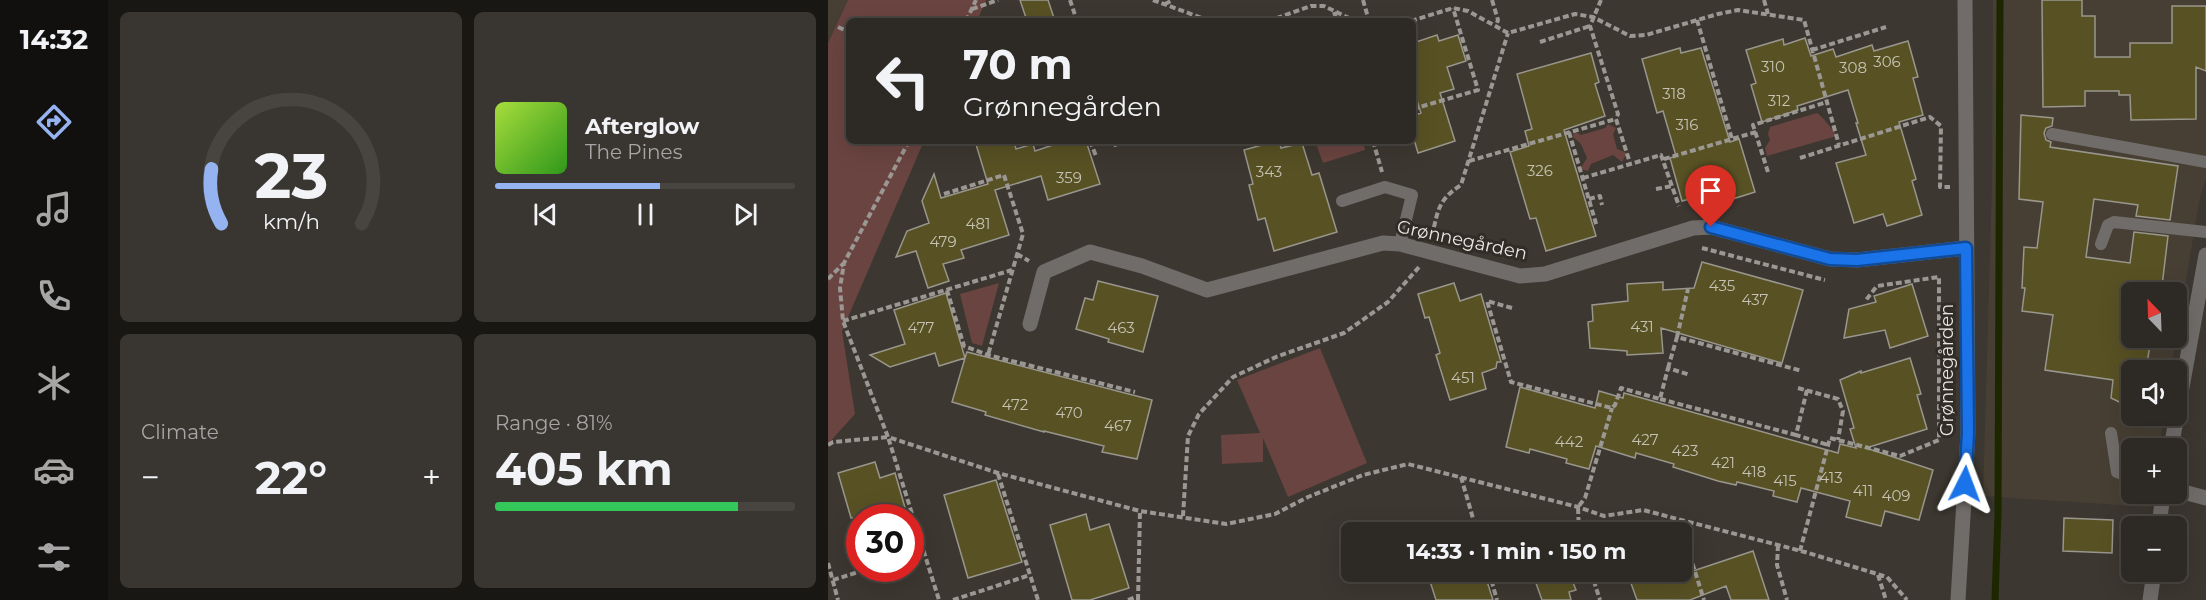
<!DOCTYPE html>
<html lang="en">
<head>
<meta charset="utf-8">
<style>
	body { margin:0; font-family:Montserrat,sans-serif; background:#393531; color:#f1f3f6; height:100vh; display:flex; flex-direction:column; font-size:22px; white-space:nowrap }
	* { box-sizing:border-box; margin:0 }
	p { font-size:20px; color:#a7a6a6 }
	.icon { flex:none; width:33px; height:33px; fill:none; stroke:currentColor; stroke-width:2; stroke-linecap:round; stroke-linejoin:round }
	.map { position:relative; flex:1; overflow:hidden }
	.details { display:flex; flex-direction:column; gap:12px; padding:12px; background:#191714; width:720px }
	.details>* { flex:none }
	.guide { position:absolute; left:18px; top:18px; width:570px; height:126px; border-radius:9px; box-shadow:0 6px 24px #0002,0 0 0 2px #484541; background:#2d2924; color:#f1f3f6; overflow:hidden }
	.needle { width:39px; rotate:337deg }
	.buttons { position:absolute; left:1293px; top:282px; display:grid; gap:12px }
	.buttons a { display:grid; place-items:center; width:66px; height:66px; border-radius:9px; background:#2d2924; box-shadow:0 6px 24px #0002,0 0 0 2px #484541; font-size:30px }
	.speed { position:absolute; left:18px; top:504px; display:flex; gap:12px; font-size:30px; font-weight:700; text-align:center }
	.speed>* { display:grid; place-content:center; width:78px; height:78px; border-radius:50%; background:#2d2924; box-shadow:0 6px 24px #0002,0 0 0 2px #484541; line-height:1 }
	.speed .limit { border:9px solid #d22; background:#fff; color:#111 }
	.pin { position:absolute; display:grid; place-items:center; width:51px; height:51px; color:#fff; margin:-62px -26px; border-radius:50% 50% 50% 0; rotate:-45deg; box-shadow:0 0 6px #0007 }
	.pin .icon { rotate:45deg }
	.me { position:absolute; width:66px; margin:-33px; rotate:3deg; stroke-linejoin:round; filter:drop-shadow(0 0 4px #0008) }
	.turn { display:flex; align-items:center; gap:21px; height:126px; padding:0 18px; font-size:27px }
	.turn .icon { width:78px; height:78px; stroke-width:2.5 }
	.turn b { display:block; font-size:42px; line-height:51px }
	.big { font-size:45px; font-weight:700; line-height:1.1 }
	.details .widget { flex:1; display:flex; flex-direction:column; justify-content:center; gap:9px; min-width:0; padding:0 21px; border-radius:9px; background:#393531 }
	.details .dial { align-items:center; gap:0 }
	.dial svg { height:156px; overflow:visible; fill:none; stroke:#484541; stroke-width:7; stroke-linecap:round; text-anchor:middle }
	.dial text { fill:#f1f3f6; stroke:none }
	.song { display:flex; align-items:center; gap:18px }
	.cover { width:72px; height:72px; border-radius:9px; background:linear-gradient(135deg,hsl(80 70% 55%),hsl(110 70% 35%)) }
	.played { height:6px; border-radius:3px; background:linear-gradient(90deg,#95b2f1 55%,#484541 55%) }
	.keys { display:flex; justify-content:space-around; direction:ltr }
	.heat { display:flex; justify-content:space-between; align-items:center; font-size:33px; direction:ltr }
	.charge { height:9px; border-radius:4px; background:linear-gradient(90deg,#34c759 81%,#484541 0) }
	.details .tiles { flex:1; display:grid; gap:12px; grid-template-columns:repeat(2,1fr) }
	.trip { position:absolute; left:513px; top:522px; width:351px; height:60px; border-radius:9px; background:#2d2924; box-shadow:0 6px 24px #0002,0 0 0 2px #484541; font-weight:700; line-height:60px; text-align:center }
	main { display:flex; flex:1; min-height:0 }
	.tab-bar { display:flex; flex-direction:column; width:108px; justify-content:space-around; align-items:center; background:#12100e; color:#a7a6a6 }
	.tab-bar .icon { width:42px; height:42px }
	.tab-bar .selected { color:#95b2f1 }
	.tab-bar b { font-size:27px; color:#f1f3f6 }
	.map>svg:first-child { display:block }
</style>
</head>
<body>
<main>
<nav class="tab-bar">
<b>14:32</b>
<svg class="icon selected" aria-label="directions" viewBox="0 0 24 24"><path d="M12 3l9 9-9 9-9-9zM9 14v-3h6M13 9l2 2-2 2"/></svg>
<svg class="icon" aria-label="music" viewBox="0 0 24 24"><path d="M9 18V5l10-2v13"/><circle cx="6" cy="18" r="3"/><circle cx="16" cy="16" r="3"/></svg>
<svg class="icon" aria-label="phone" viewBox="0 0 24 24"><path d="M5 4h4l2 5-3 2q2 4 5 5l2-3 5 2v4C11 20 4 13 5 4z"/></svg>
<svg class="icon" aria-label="climate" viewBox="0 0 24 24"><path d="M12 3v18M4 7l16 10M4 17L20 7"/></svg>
<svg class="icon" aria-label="car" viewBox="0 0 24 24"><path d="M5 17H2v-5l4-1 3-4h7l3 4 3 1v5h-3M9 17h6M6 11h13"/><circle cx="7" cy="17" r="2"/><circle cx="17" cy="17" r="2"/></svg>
<svg class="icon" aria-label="filters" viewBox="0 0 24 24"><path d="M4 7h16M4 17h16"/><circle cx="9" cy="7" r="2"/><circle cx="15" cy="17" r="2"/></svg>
</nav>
<section class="details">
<div class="tiles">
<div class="widget dial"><svg viewBox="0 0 100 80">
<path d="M14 69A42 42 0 1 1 86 69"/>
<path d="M14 69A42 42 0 0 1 9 41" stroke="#95b2f1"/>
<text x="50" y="56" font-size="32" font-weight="700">23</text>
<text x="50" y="72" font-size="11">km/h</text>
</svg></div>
<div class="widget">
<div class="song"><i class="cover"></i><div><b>Afterglow</b><p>The Pines</p></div></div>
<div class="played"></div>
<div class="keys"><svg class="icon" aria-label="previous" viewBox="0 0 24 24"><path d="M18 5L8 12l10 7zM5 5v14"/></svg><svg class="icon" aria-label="pause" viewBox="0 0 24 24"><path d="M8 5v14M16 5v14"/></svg><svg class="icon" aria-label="next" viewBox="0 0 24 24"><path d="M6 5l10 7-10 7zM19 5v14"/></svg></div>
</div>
<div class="widget"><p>Climate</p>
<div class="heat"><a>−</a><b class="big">22°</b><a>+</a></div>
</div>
<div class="widget"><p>Range · 81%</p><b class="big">405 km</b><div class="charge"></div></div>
</div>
</section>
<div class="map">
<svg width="1378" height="600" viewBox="0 0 1378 600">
	<rect width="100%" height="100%" fill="#3c3730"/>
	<path fill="#473f33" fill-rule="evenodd" d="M0 0H20L0 43Z
		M1165 0H1378V179L1372 197 1343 370H1304V416H1336L1331 448H1304V494H1323L1321 507 1155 496 1164 184ZM1304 292H1348V338H1304Z"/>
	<path fill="#6a4440" d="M20 0H158L149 21H21V141H96L14 331 27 414 0 444V43Z
		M989 113C994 116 1005 130 1009 136L939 156 937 148 942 140 940 134 942 127Z
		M780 124 788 128 785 134 789 149 799 153 794 162 785 155 763 164 760 171 752 169 759 158 753 144 745 137 746 131 753 135 777 128Z
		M487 141H535L537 150 495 163Z
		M171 283 154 346 144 343 132 294Z
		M492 348 539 463 460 497 435 438V462L394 464 393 435 432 433 409 380Z"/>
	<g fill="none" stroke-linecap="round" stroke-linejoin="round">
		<path stroke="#1c2700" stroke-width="7" d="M1167 600 1170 514 1172 0"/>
	</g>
	<path fill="#585124" stroke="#98968d" stroke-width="1.5" d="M192 0H220L227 21H199Z
		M1214 0H1254V16H1267V57H1302V43H1344V6H1378V71L1368 67V119L1303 120 1302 95H1291V91H1257V106L1215 107Z
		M609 35 611 41 630 35 638 61 619 67 626 89 612 93 627 141 590 153 585 136V116L593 113 585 88V43Z
		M977 38 983 56 1005 49 1008 57 1044 45 1046 51 1080 41 1090 77 1085 78 1095 115 1071 122 1088 179 1084 181 1094 215 1059 226 1055 214 1026 223 1008 163 1038 155 1028 123H1030L1020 90 969 106 970 110 934 122 923 85 928 83 918 50 955 39 956 45Z
		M852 48 853 53 873 48 902 142 911 139 927 192 892 203 889 192 854 201 842 158 848 156 835 111 829 113 814 59Z
		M763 53 771 82 767 84 777 116 736 130 768 236 718 251 708 218 702 219 682 152 701 146 697 131 704 129 689 74Z
		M1193 115 1225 118 1224 126 1218 128 1216 133 1218 140 1223 142 1222 147 1350 166 1342 220 1308 216 1310 205 1266 199 1258 257 1302 263 1306 232 1340 236 1334 286 1304 281V338H1323L1318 370H1304V408L1283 398 1285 380 1217 370 1225 315 1194 311 1197 288H1194L1196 247 1209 248 1215 202 1191 199Z
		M147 141H186L188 149 205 144 207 151 237 141H258L272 184 220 200 213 176 167 190 181 235 133 250 136 258 115 264 121 281 100 288 88 251 68 257 79 231 101 223 94 201 106 174 113 198 160 184Z
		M448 141H451L453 148 474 143 484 175 491 173 509 232 446 251 437 218 430 220 421 185 425 184 416 150Z
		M874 262 975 290 954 363 833 328 835 353 799 355V351L762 348 760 322 765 321 764 305 800 301 799 284 835 282V290L866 288Z
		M270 281 330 296 315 352 280 342 281 339 248 329 257 298 265 300Z
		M626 283 632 301 653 294 673 362H669L668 368 654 373 658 389 622 400 608 355 612 353 601 317 597 318 590 294Z
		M1084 284 1100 336 1062 348 1057 330 1016 338 1021 309 1048 302 1046 296Z
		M118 293 137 358 139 352 324 400 309 459 274 452 276 446 216 431V432L157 415 158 412 124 402 137 358 111 366 107 353 62 367 42 355 77 344 66 310Z
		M1082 358 1093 394 1089 395 1099 429 1038 448 1105 470 1091 520 1057 511 1053 526 1018 517 1022 501 973 488 969 502 945 496 946 491 909 482 908 485 890 481 845 467 846 464 808 453 807 458 768 446 761 469 738 463 739 459 702 449 701 453 678 447 692 387 767 408 771 391 795 398 796 393 1010 453 1012 444 1028 448 1022 429 1026 428 1012 380 1033 371V373Z
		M47 462 52 478 67 473 80 518H23L10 473Z
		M168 480 194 562 140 578 116 495Z
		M258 514 262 530 281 524 301 588 262 600H244L222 525Z
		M1236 518 1285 520 1284 553 1235 551Z
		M925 551 941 600H903L898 586 862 600H809L799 572H862Z
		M599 572H656L665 600H608Z
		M704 572H741L748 590 741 592 743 600H714Z"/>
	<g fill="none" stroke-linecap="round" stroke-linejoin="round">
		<path stroke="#9b9792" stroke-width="4" stroke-dasharray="6 3" stroke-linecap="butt" d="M242 0 249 21
			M325 0 382 21
			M535 0 541 21
			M664 0 670 20 668 26
			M773 0 762 26 790 114 788 119
			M936 0 940 14
			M337 4 345 0
			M144 9 170 0
			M506 12 509 21
			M869 20 904 139
			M138 21 148 0
			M440 21 483 6H496L527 21
			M583 21 625 8 640 11 680 33 747 14 765 17 802 36 818 35 890 14 910 10 976 20 1011 145
			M10 27 21 32
			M712 42 762 26
			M984 50 1058 27
			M585 109 650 90 625 8
			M741 132 769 227
			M81 141 16 263 12 288 15 321 60 437 170 473 312 511 398 524 447 514 480 497 535 475 580 464 750 507 776 516 815 510 977 552 1059 577 1079 600
			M208 141 209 144 219 141
			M262 141 268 156
			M286 141 289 149
			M545 141 554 172
			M972 158 1102 117 1113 126 1112 187H1122
			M836 159 928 132
			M641 161 788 119 802 163
			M940 172 925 125 999 102
			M755 178 833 155 851 206
			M828 189 844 186
			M116 194 176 175 195 234 160 355
			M761 199 772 196 774 205
			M604 236C610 210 610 200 633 185L680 33
			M874 248 997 280
			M189 254 201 261
			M0 279 15 264
			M119 290 136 346 160 355 307 392
			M684 308 659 301 683 382 784 408 787 405 793 388 832 399 840 368 862 375
			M15 321 184 270
			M849 337 860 289
			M840 368 849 337 974 371
			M970 388 1010 399 1015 411 1010 440
			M979 390 968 435 1000 445
			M832 399 968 435
			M0 445 5 442 60 437 111 600
			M170 474 210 600
			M633 477 649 532
			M355 516 360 436 371 414 405 377 448 357 516 333 560 302 591 267
			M854 520 856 537 876 600
			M751 532 750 507 757 498 784 408
			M950 545 949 565 959 600
			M972 551 1002 438 1072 456 1111 440V277L1049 286 1038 300
			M82 556 96 552
			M0 563 10 600
			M661 572 669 600
			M763 572 772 600
			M1050 575 1058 600
			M5 580 43 568
			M125 600 202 575
			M300 600 310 596
			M310 600 312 511"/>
		<path stroke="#706c6a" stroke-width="12" d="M1224 134 1378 162
			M514 201 557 187 584 195 572 244
			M1273 244 1280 225 1286 222 1378 232
			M1283 433 1289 472 1304 477"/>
		<path stroke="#706c6a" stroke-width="15" d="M202 324 216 272 262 252 314 266 379 290 555 243 572 244 692 276 717 274 865 228 883 227 1002 259 1029 260 1138 248
			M1343 448 1378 255
			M1348 490 1378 498
			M1331 526 1335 494
			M1130 600 1140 433 1137 0
			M1322 600 1326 572"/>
	</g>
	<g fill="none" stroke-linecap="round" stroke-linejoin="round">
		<defs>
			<path id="route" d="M883 227 1002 259 1029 260 1138 248 1140 433 1137 484"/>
		</defs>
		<use href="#route" stroke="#114b97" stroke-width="15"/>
		<use href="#route" stroke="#1a73e8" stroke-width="10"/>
	</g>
	<g text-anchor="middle" stroke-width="6" stroke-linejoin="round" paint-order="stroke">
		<g font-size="15" fill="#c6c2b3">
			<text x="1059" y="67">306</text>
			<text x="945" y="72">310</text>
			<text x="1025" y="73">308</text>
			<text x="846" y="99">318</text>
			<text x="951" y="106">312</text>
			<text x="859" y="130">316</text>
			<text x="712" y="176">326</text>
			<text x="441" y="177">343</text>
			<text x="241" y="183">359</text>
			<text x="150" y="229">481</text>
			<text x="115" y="247">479</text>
			<text x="894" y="291">435</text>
			<text x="927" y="305">437</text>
			<text x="814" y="332">431</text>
			<text x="93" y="333">477</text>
			<text x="293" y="333">463</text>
			<text x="635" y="383">451</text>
			<text x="187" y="410">472</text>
			<text x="241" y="418">470</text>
			<text x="290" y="431">467</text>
			<text x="817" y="445">427</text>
			<text x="741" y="447">442</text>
			<text x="857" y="456">423</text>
			<text x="895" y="468">421</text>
			<text x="926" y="477">418</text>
			<text x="1003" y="483">413</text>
			<text x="957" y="486">415</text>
			<text x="1035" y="496">411</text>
			<text x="1068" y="501">409</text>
		</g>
		<g font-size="18" fill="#eae7e3" stroke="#312d26">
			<text transform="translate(634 240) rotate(12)" y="6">Grønnegården</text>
			<text transform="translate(1119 370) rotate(-90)" y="6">Grønnegården</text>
		</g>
	</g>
</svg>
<div class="buttons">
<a><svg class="needle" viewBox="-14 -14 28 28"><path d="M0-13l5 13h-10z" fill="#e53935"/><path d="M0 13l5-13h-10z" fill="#a7a6a6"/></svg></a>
<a><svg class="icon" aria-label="sound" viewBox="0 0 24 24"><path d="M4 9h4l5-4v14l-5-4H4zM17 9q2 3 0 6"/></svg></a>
<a>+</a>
<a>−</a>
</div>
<div class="speed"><div class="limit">30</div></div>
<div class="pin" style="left:883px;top:227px;background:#d93025"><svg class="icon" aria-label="arrive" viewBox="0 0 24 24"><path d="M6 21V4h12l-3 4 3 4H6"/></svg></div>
<svg class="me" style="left:1137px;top:484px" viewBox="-20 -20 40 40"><path d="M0-17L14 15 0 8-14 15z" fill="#1a73e8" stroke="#fff" stroke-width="4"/></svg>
<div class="trip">14:33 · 1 min · 150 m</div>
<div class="guide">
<div class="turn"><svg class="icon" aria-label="left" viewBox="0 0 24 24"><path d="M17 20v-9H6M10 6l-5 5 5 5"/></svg><div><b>70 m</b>Grønnegården</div></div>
</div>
</div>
</main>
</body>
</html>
